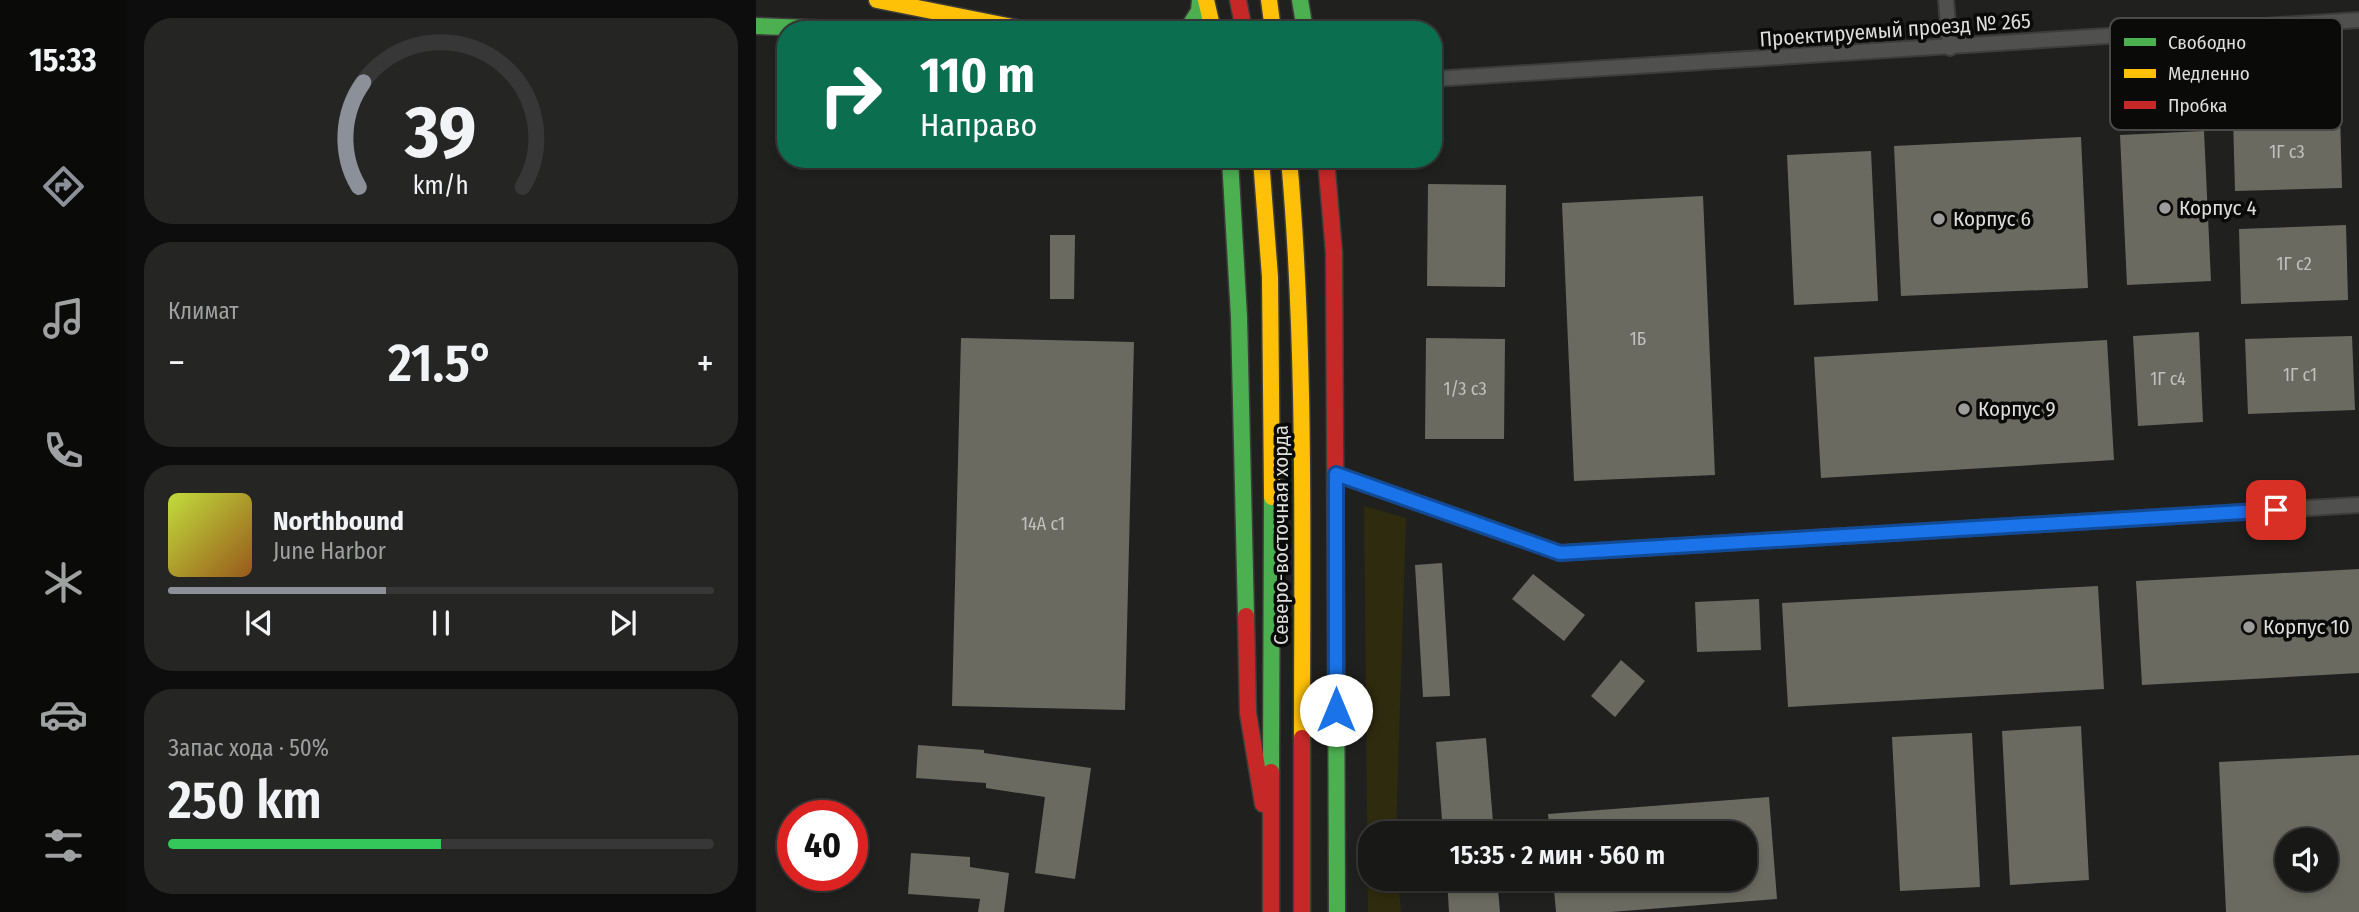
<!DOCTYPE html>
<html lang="ru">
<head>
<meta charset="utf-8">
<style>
	body { margin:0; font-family:"Fira Sans Condensed",sans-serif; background:#252524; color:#f1f3f6; height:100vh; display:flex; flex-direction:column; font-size:26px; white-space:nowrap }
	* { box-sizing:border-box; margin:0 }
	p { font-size:23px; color:#9fa0a1 }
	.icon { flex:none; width:38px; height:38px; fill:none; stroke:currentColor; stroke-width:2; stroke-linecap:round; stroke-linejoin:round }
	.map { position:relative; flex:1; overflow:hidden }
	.details { display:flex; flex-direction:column; gap:18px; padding:18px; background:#0d0d0d; width:630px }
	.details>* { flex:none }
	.top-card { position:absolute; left:21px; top:21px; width:665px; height:147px; border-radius:28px; box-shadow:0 4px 10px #0003,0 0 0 2px #363736; background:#0b6e4f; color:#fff; overflow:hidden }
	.buttons { position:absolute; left:1519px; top:828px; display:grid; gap:14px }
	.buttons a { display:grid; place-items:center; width:63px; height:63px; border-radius:50%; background:#181817; box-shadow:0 4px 10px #0003,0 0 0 2px #363736; font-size:35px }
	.speed { position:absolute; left:21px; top:800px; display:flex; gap:14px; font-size:35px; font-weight:700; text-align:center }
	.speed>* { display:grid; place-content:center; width:91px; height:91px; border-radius:50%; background:#181817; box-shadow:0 4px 10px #0003,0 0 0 2px #363736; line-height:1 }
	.speed .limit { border:10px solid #d22; background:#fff; color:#111 }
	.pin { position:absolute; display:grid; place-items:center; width:60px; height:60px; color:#fff; margin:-30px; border-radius:14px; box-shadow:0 4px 10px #0006 }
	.me { position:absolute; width:77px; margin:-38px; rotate:0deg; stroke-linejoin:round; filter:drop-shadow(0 0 5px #0008) }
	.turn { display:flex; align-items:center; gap:24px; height:147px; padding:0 28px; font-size:32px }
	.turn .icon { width:91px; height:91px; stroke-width:2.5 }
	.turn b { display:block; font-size:49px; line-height:60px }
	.big { font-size:52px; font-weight:600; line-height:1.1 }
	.details .tile { flex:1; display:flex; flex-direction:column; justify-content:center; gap:10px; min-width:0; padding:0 24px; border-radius:28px; background:#252524 }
	.details .dial { align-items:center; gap:0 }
	.dial svg { height:182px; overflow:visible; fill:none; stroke:#363736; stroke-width:7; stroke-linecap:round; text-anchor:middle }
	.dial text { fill:#f1f3f6; stroke:none }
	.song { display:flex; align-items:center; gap:21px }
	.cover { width:84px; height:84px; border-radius:10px; background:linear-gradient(135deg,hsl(70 70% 55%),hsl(30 70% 35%)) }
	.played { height:7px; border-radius:4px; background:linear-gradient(90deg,#8c9099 40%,#363736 40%) }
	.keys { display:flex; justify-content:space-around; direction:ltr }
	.heat { display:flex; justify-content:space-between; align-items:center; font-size:38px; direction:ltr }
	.charge { height:10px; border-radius:5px; background:linear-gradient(90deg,#34c759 50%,#363736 0) }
	.trip { position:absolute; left:602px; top:821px; width:399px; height:70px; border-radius:28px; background:#181817; box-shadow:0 4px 10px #0003,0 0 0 2px #363736; font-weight:600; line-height:70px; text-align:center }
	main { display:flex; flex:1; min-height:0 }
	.tab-bar { display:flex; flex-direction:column; width:126px; justify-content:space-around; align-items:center; background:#0a0a09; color:#9fa0a1 }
	.tab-bar .icon { width:49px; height:49px }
	.tab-bar .on { color:#8c9099 }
	.tab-bar b { font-size:32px; color:#f1f3f6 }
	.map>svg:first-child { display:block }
</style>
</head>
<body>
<main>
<nav class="tab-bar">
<b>15:33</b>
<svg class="icon on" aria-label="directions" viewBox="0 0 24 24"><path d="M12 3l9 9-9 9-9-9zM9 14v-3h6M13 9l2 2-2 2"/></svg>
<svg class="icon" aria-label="music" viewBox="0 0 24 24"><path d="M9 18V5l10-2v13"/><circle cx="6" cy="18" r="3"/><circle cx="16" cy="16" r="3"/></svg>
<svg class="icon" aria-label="phone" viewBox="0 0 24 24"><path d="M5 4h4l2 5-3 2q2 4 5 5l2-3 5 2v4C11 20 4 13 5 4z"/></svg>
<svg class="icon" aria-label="climate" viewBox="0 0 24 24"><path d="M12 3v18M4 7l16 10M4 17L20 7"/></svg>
<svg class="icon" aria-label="car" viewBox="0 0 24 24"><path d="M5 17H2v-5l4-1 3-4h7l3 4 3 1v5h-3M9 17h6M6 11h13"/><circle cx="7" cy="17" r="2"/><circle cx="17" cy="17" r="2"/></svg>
<svg class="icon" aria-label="filters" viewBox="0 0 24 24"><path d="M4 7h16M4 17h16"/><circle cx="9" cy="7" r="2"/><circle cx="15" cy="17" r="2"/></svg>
</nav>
<section class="details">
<div class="tile dial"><svg viewBox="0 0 100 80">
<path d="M14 69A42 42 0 1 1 86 69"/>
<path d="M14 69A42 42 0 0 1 16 23" stroke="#8c9099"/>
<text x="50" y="56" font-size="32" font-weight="700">39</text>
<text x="50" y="72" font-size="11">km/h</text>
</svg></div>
<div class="tile"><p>Климат</p>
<div class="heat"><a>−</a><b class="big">21.5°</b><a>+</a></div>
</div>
<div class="tile">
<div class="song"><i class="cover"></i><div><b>Northbound</b><p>June Harbor</p></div></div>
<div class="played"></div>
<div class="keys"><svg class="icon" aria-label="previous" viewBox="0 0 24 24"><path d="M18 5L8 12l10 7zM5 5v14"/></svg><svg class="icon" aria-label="pause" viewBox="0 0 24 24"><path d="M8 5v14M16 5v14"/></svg><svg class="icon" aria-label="next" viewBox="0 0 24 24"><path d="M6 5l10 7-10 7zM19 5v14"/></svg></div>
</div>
<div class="tile"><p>Запас хода · 50%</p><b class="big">250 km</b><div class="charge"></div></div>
</section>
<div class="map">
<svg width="1603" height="912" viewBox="0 0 1603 912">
	<rect width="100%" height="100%" fill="#20201f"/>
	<path fill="#2f2b0f" d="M608 506 650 518 640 833H614V878L642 879 645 912H612Z"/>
	<path fill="#6b6a60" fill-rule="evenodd" d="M1584 113 1586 188 1479 191 1477 117Z
		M1448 131 1455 281 1371 285 1364 135Z
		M1325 137 1332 288 1145 296 1138 146Z
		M1115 151 1122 301 1038 305 1031 155Z
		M672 184 750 185 749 287 671 286Z
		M947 196 959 475 818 481 806 203Z
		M1590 225 1592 300 1485 304 1483 229Z
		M294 235H319L318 299H294Z
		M1443 332 1447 422 1382 426 1377 336Z
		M1596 336 1599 410 1492 414 1489 339Z
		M205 338 378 342 369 710 196 706Z
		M670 338 749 339 748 439H669Z
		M1351 340 1358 460 1065 478 1058 357Z
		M686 563 694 696 667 697 659 565Z
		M1603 569V673L1386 685 1380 581Z
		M777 574 829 615 808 641 756 599Z
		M1342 586 1348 689 1032 707 1026 603Z
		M1003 599 1005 650 941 652 939 602Z
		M865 660 889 681 859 717 835 696Z
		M1325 726 1333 880 1254 885 1246 731Z
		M1216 733 1224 887 1144 891 1136 737Z
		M730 738 738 833H687L680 742Z
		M162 745 228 750V753L335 768 319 879 279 873 289 797 230 788V783L160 778Z
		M1603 755V912H1470L1463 762ZM1531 840H1570V878H1531Z
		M1013 797 1021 899 855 912H800L797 878H989V833H794L792 814Z
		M155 853 214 857V867L253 873 248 912H222L224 899 152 894Z
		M691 878H741L744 912H693Z"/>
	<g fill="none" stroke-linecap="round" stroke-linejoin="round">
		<defs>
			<path id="street" d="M1190 0 1194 48
				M677 79 1603 20
				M580 474 804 553 1603 505"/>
			<path id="fast" d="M544 0 549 30
				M0 26 106 30
				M431 30 443 11 444 0
				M474 159 483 317 490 616
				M580 620 581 912
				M515 772 516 497"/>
			<path id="slow" d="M121 0 271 30
				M450 0 457 30
				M513 0 517 30
				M505 159 514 277 516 497
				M533 159C550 351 546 545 546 738"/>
			<path id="jam" d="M482 0 488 30
				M570 159 578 253 580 620
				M490 616 492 713 507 804
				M546 738V912
				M515 912V772"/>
		</defs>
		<use href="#street" stroke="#3c3c3b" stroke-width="18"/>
		<use href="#fast" stroke="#3c3c3b" stroke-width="19"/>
		<use href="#slow" stroke="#3c3c3b" stroke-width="19"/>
		<use href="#jam" stroke="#3c3c3b" stroke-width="19"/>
		<use href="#street" stroke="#50504f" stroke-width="14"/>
		<use href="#fast" stroke="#4caf50" stroke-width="16"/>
		<use href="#slow" stroke="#ffc107" stroke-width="16"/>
		<use href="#jam" stroke="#c62828" stroke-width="16"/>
	</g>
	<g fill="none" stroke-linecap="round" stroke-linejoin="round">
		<defs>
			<path id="route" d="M580 710V474L804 553 1520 510"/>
		</defs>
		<use href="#route" stroke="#114b97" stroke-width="18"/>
		<use href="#route" stroke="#1a73e8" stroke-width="12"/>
	</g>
	<g fill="#9c9c9a" stroke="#0a0a09" stroke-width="2.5">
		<circle cx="1409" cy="208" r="7"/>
		<circle cx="1183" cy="219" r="7"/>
		<circle cx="1208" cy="409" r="7"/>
		<circle cx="1493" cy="627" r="7"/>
	</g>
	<g text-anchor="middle" stroke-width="7" stroke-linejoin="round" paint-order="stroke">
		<g font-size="18" fill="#c1c1bd">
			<text x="1531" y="158">1Г с3</text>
			<text x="1538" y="270">1Г с2</text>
			<text x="882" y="345">1Б</text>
			<text x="1544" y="381">1Г с1</text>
			<text x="1412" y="385">1Г с4</text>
			<text x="709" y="395">1/3 с3</text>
			<text x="287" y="530">14А с1</text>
		</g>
		<g font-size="21" fill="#dededc" stroke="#0a0a09">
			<text transform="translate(1139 30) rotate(-4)" y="7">Проектируемый проезд № 265</text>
			<text transform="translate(525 535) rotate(-90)" y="7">Северо-восточная хорда</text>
		</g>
		<g font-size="21" fill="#dededc" stroke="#0a0a09" text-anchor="start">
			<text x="1423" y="215">Корпус 4</text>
			<text x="1197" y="226">Корпус 6</text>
			<text x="1222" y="416">Корпус 9</text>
			<text x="1507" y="634">Корпус 10</text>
		</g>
	</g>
	<rect x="1354" y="18" width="232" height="112" rx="10" fill="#0a0a09" stroke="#4a4a48" stroke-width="2"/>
	<rect x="1368" y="38" width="32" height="8" fill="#4caf50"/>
	<rect x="1368" y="69" width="32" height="9" fill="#ffc107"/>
	<rect x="1368" y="101" width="32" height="8" fill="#c62828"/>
	<g font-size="19" fill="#dededc">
		<text x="1412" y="49">Свободно</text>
		<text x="1412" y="80">Медленно</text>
		<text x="1412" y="112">Пробка</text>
	</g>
</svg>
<div class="buttons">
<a><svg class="icon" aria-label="sound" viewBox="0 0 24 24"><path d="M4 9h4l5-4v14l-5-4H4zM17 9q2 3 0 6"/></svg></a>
</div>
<div class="speed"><div class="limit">40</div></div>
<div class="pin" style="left:1520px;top:510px;background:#d93025"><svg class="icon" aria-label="arrive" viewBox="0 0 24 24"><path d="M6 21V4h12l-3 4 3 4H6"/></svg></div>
<svg class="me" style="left:580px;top:710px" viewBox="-20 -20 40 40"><circle r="19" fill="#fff"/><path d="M0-13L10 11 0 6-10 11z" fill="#1a73e8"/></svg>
<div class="trip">15:35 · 2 мин · 560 m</div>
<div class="top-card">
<div class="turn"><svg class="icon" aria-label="right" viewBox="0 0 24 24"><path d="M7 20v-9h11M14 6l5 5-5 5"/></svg><div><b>110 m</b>Направо</div></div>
</div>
</div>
</main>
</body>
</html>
